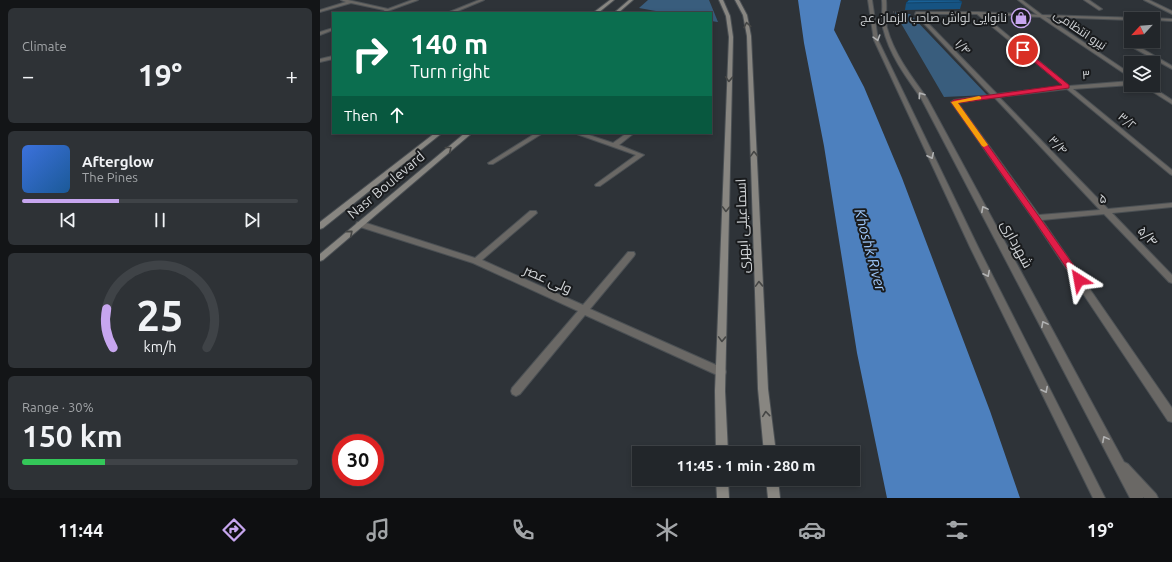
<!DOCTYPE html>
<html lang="en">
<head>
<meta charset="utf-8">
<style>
	body { margin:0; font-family:Ubuntu,Cairo,sans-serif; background:#2e3236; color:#f1f3f6; height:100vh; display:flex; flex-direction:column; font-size:15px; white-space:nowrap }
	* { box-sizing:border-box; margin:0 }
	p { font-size:13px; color:#a2a5a8 }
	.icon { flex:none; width:22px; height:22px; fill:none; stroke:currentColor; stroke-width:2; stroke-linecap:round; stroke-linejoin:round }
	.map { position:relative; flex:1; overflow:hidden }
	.drawer { display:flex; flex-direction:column; gap:8px; padding:8px; background:#131517; width:320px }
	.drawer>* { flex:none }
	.banner { position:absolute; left:12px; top:12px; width:380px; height:122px; border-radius:0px; box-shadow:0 2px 6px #0003,0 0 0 1px #3f4347; background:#0b6e4f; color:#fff; overflow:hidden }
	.needle { width:26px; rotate:244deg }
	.controls { position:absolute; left:804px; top:12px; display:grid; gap:8px }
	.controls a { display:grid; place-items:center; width:36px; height:36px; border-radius:0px; background:#22262a; box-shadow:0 2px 6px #0003,0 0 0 1px #3f4347; font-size:20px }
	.speed { position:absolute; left:12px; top:434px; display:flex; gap:8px; font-size:20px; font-weight:700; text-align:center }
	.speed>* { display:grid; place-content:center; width:52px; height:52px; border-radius:50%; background:#22262a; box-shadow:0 2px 6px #0003,0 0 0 1px #3f4347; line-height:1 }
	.speed .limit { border:6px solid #d22; background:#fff; color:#111 }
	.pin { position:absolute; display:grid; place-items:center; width:34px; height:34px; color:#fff; margin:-17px; border:2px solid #fff; border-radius:50%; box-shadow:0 1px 4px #0007 }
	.me { position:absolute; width:44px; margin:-22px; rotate:326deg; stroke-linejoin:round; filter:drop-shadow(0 0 3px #0008) }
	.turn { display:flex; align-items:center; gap:14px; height:84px; padding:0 12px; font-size:18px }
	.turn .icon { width:52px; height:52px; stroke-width:2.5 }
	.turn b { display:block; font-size:28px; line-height:34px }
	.then { display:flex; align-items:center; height:38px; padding:0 12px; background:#0003; gap:8px; font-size:15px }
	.big { font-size:30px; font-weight:700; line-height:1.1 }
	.drawer .widget { flex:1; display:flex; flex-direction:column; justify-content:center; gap:6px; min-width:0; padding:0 14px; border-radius:6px; background:#2e3236 }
	.drawer .dial { align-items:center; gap:0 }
	.dial svg { height:104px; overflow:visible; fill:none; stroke:#3f4347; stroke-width:7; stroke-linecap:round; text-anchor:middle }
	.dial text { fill:#f1f3f6; stroke:none }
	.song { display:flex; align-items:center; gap:12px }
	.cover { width:48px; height:48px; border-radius:6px; background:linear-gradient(135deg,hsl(220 70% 55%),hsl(210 70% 35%)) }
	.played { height:4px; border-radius:2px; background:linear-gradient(90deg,#c7a6ef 35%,#3f4347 35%) }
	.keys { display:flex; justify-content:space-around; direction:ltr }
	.heat { display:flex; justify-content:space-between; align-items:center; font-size:22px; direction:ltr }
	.charge { height:6px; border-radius:3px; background:linear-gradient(90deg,#34c759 30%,#3f4347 0) }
	.trip { position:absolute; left:312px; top:446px; width:228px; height:40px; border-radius:0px; background:#22262a; box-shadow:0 2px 6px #0003,0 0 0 1px #3f4347; font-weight:700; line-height:40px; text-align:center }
	.tabs { display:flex; height:64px; justify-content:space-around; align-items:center; background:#0e0f11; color:#a2a5a8 }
	.tabs .icon { width:28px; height:28px }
	.tabs .current { color:#c7a6ef }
	.tabs b { font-size:18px; color:#f1f3f6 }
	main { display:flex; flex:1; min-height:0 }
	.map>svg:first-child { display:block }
</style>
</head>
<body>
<main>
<section class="drawer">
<div class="widget"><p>Climate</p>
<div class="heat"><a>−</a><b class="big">19°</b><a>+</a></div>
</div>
<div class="widget">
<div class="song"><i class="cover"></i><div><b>Afterglow</b><p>The Pines</p></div></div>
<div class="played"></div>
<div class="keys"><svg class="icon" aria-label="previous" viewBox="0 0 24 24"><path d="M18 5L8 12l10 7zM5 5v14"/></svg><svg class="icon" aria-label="pause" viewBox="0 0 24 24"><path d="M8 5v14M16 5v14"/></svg><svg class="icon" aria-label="next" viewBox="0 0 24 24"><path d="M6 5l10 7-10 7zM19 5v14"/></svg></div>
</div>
<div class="widget dial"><svg viewBox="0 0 100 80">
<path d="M14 69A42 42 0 1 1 86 69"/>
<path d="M14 69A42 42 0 0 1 9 39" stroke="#c7a6ef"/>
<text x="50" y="56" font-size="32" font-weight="700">25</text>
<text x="50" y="72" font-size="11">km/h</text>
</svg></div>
<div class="widget"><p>Range · 30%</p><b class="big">150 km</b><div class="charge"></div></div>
</section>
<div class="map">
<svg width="852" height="498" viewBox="0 0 852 498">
	<rect width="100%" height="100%" fill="#2e3338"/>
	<path fill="#395d7d" d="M328 0H389L398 22 391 21V13H347L319 8Z
		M575 13 590 14 667 95 624 97Z"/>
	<path fill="#4d80be" d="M478 0H521L514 30 544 87 582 178 670 411 700 498H567L537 353 504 146 484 43Z"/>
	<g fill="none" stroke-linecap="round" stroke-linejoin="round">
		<defs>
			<path id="minor" d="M21 0H28L68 9 92 0H98L65 12 64 10 31 3 0 12V10L26 2Z
				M159 0H164L133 13H127Z
				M764 0H769L782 9 779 10Z
				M824 0H829L852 11V14Z
				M596 12H658L722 15 721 17 662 14 749 86 811 81V85L753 89 852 170V175L850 174 747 89 679 97 788 209 852 203V207L792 213 852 275V283L849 282 784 214 722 220 852 408V422L848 421 714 220 631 102 634 100 671 95 595 14ZM599 14H657L744 86 677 94ZM674 97 780 210 719 215 638 103Z
				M13 28V30L0 35V32Z
				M812 45H816L852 66V69L812 47Z
				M13 56V59L0 62V59Z
				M216 133H223L173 164H169L168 163Z
				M254 133H263L293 143 307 133H314L299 145 324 155 280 186H276L275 185 276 184 316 155Z
				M210 211H216L217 213 162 260 263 305 308 252H314L315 254 314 256 270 309 405 369 406 372 405 375 401 377 397 375 265 315 200 394 196 396 192 394 191 391 192 388 258 311 153 263 37 226 36 224 37 222H43L155 258Z"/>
			<path id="tertiary" d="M548 0H552L558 40 658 247 785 498H773L650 247 554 40Z
				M562 0H566C567 9 565 19 567 28 574 54 591 76 607 98L804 462 808 464 836 494 838 498H824L823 497V498H810L601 98C586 77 569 54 563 28 561 19 563 9 562 0Z
				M698 0H702L722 15 821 18 822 19 811 20 726 17 811 74V78L720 17Z
				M833 18 852 19V21L833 20V19H831Z
				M822 85H829L852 100V104Z"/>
			<path id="secondary" d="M290 0H294L278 13H273Z
				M309 0H313L298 13H294Z
				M399 0H403L410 16 413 37 405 391 408 453H396L395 391 409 37 406 16Z
				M415 0H419L427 15 431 36 448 389 456 453H444L438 389 427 36 423 15Z
				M115 133H122L3 228 0 229V222Z
				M145 133H152L3 260 0 261V254Z
				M396 479H408L409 498H397Z
				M446 479H458L460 498H448Z"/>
		</defs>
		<use href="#minor" stroke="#4b5054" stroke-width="2"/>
		<use href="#tertiary" stroke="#4b5054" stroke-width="2"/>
		<use href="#secondary" stroke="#4b5054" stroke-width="2"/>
		<path stroke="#676b6f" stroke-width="1.5" stroke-dasharray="0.5 1.5" stroke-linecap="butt" d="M573 12 588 13"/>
		<use href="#minor" fill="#6a6865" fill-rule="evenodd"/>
		<use href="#tertiary" fill="#6a6865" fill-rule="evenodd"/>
		<use href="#secondary" fill="#888681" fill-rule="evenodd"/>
	</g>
	<path fill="#165382" d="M642 2 640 9 585 10 586 3Z"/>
	<path fill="#196197" stroke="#12446a" d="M589 0H639L642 2 586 3Z"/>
	<defs><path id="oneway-chevron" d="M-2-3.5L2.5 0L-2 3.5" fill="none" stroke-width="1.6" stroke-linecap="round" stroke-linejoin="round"/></defs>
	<g stroke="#454645">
		<use href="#oneway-chevron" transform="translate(427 25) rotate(-101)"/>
		<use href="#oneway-chevron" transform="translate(409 79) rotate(92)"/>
		<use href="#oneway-chevron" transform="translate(129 149) rotate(-39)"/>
		<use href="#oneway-chevron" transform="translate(434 154) rotate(-92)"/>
		<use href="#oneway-chevron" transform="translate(406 209) rotate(92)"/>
		<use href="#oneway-chevron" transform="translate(30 233) rotate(-40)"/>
		<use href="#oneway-chevron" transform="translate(439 284) rotate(-92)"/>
		<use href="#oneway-chevron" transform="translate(402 339) rotate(92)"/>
		<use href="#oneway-chevron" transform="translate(446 414) rotate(-96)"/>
	</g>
	<g stroke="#b1b2b3">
		<use href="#oneway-chevron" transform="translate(557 38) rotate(73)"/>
		<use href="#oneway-chevron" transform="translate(601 95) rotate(-124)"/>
		<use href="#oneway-chevron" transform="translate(611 156) rotate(65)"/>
		<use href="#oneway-chevron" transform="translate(664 209) rotate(-118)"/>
		<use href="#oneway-chevron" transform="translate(667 274) rotate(63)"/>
		<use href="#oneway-chevron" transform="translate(724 324) rotate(-118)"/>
		<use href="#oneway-chevron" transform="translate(725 390) rotate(63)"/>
		<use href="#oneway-chevron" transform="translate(785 439) rotate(-118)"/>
	</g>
	<path fill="#e11d48" stroke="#92132f" d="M703 48 749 85V88L638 103 762 277 764 280 762 282H756L714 220 631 102 634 100 742 85 701 51 700 50Z"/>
	<path fill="#f59e0b" d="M659 96 661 97V99L638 103 668 145 664 147 662 146 631 102Z"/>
	<defs>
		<symbol id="shop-ring" viewBox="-11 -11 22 22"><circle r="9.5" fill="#191b1d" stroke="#c7a6ef" stroke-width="1.5"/><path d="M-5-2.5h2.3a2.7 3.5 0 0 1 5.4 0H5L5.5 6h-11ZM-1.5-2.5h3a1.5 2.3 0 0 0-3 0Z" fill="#c7a6ef"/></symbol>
	</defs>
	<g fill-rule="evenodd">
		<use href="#shop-ring" x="690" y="7" width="22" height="22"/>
	</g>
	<g text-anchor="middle" stroke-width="4" stroke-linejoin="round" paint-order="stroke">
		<g font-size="12" fill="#cfd2d5" stroke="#191b1d" text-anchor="end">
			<text x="687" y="22">نانوایی لواش صاحب الزمان عج</text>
		</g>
		<g font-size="12" fill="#cfd2d5" stroke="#191b1d">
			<text transform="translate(760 30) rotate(34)" y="4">نیرو انتظامی</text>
			<text transform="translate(643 47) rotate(46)" y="4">۱/۴</text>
			<text transform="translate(766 75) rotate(-4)" y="4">۳</text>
			<text transform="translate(807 121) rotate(40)" y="4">۳/۲</text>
			<text transform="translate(738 145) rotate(46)" y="4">۳/۴</text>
		</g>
		<g font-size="14" fill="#cfd2d5" stroke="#191b1d">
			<text transform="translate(66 185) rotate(-40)" y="5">Nasr Boulevard</text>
			<text transform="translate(783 198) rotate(-5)" y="5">۵</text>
			<text transform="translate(422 226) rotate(-92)" y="5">اسماعیلی ابهری</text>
			<text transform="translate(828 236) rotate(46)" y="5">۵/۴</text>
			<text transform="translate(697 244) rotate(62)" y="5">شهرداری</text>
			<text transform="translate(228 279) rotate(24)" y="5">ولی عصر</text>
		</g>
		<g font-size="15" font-style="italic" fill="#9ec7fa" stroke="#191b1d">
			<text transform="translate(550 250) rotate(75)" y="5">Khoshk River</text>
		</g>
	</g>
</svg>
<div class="controls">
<a><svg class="needle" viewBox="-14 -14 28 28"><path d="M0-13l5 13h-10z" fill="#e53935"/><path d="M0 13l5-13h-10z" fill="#a2a5a8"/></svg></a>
<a><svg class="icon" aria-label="layers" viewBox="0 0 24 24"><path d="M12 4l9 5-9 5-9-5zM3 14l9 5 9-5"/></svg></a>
</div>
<div class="speed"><div class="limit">30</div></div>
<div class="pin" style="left:703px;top:50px;background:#d93025"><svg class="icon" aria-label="arrive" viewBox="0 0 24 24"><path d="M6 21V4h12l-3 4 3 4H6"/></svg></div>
<svg class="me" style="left:759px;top:280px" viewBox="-20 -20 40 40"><path d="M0-17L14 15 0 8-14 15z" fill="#e11d48" stroke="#fff" stroke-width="4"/></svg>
<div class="trip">11:45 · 1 min · 280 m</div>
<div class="banner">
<div class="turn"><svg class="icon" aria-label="right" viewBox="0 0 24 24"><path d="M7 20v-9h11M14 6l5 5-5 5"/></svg><div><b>140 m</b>Turn right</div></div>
<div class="then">Then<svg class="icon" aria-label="ahead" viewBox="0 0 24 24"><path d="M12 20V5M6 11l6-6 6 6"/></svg></div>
</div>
</div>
</main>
<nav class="tabs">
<b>11:44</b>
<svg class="icon current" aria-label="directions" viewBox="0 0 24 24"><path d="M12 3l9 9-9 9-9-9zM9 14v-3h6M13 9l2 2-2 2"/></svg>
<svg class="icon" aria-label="music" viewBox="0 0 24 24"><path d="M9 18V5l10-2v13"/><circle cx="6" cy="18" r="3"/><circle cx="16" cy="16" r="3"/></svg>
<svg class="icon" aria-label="phone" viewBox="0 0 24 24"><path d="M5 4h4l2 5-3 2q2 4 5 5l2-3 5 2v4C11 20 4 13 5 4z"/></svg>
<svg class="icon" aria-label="climate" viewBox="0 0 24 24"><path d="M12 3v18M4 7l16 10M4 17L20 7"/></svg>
<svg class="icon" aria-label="car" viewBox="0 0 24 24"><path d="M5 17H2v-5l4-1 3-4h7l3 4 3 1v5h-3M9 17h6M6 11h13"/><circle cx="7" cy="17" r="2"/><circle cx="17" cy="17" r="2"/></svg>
<svg class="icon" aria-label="filters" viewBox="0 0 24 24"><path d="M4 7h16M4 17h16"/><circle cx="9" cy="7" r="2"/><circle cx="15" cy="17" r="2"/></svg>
<b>19°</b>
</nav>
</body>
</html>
